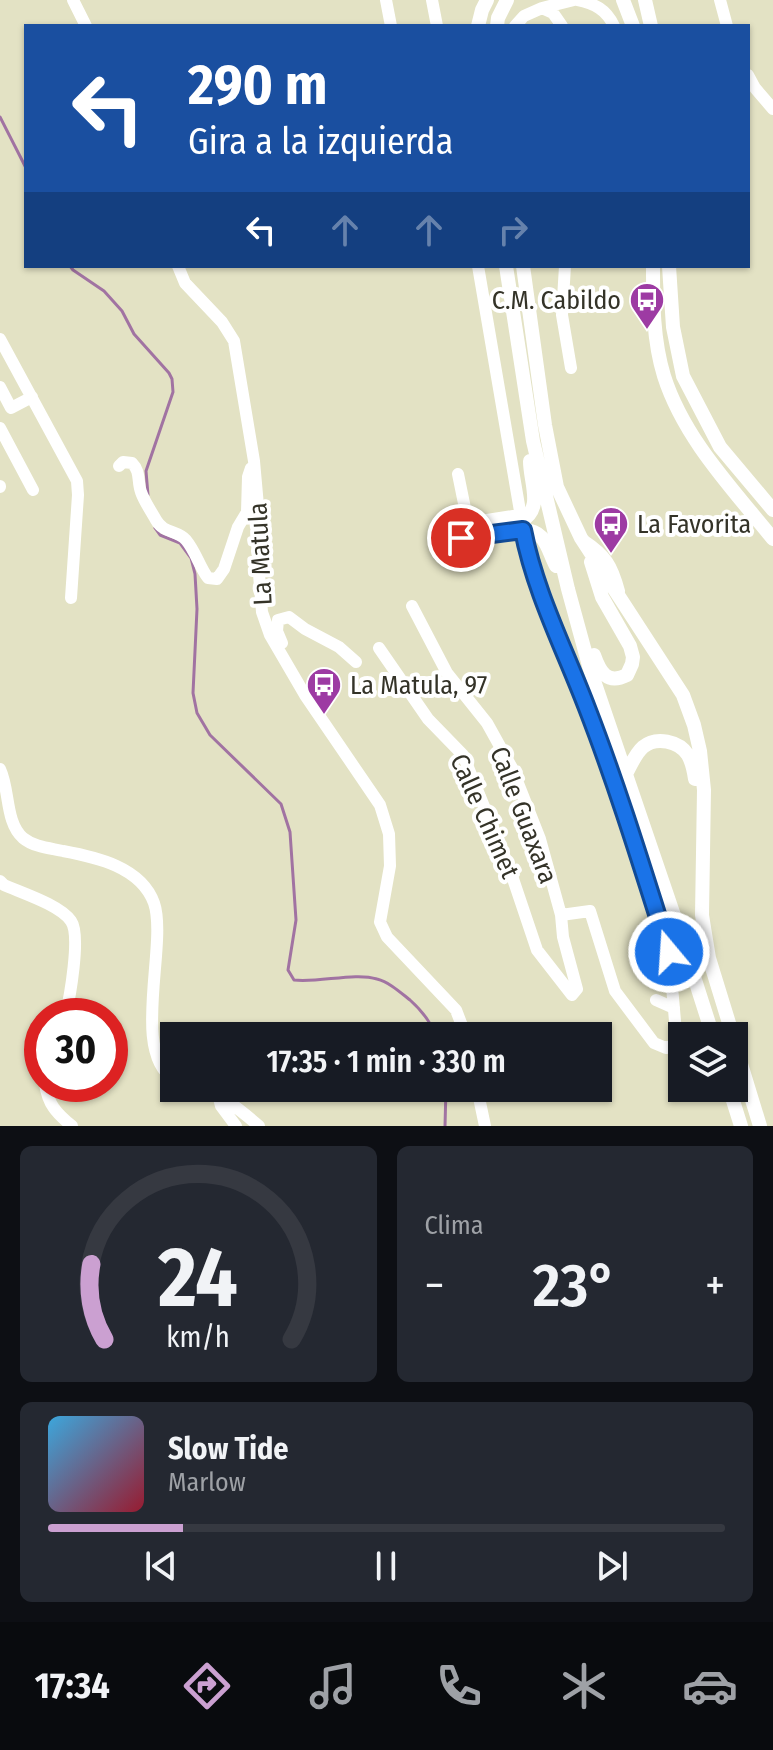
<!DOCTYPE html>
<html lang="es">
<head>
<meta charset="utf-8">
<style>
	body { margin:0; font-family:"Fira Sans Condensed",sans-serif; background:#242831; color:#f1f3f6; height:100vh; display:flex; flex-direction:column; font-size:30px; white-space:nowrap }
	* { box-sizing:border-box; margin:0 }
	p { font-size:26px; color:#9ea1a6 }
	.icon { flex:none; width:44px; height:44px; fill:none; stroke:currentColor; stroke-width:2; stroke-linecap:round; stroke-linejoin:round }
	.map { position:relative; height:1126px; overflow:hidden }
	.details { display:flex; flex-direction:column; gap:20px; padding:20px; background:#0d0f14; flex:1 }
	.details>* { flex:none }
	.guide { position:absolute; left:24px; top:24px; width:726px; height:244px; border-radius:0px; box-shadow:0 2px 6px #0004; background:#1a4fa0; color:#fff; overflow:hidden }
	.tools { position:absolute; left:668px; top:1022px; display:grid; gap:16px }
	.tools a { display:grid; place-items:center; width:80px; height:80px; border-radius:0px; background:#171b24; box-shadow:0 2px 6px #0004; font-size:40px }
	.speed { position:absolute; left:24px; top:998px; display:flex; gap:16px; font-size:40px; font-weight:700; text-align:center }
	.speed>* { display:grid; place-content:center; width:104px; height:104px; border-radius:50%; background:#171b24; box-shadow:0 2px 6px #0004; line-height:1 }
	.speed .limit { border:12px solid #d22; background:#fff; color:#111 }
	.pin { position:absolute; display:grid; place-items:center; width:68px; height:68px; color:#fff; margin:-34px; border:4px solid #fff; border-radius:50%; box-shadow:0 2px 8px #0007 }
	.me { position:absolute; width:88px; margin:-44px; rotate:342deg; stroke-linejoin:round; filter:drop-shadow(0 0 6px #0008) }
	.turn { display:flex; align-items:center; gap:28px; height:168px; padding:0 32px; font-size:36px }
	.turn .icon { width:104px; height:104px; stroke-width:2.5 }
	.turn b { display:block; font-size:56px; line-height:68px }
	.lanes { display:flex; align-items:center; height:76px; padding:0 32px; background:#0003; justify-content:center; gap:40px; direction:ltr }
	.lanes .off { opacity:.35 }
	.big { font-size:60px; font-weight:600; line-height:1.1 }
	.details .widget { flex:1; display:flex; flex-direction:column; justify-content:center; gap:12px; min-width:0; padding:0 28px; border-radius:12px; background:#242831 }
	.details .dial { align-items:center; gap:0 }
	.dial svg { height:208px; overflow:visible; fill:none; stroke:#363941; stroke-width:7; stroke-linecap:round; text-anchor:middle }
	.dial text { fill:#f1f3f6; stroke:none }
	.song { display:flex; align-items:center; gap:24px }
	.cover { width:96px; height:96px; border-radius:12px; background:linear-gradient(135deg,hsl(200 70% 55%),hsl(350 70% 35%)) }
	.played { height:8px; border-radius:4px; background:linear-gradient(90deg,#cba0d1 20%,#363941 20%) }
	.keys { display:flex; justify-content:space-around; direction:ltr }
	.heat { display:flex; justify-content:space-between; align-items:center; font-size:44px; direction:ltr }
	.details .tiles { flex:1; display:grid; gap:20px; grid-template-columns:1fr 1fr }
	.widget:last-child { grid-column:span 2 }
	.trip { position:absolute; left:160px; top:1022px; width:452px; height:80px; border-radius:0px; background:#171b24; box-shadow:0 2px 6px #0004; font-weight:600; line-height:80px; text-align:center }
	.menu { display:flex; height:128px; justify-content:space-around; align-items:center; background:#090b0e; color:#9ea1a6 }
	.menu .icon { width:56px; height:56px }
	.menu .current { color:#cba0d1 }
	.menu b { font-size:36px; color:#f1f3f6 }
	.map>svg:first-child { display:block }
</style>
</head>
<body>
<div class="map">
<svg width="773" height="1126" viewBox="0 0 773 1126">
	<rect width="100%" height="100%" fill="#e3e2c4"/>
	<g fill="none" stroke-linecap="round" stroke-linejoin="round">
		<path stroke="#a173a2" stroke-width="3" d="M0 117 26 168
			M70 266 73 270 104 291 122 311 134 334 169 373 172 379 173 392 146 471 148 495
			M155 528 160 535 180 543 191 558 195 574 197 609 193 693 197 713 210 735 281 804 290 832 296 920 288 970 294 980C319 983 355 972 377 979 389 982 400 992 410 1000 420 1009 431 1022 436 1036
			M445 1126 446 1088"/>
		<path stroke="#fff" stroke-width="12" d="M73 0 86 26
			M386 0 391 26
			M432 0 437 26
			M577 0C595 4 606 9 614 26
			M720 0 727 26
			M542 8 574 0
			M515 26 524 16 542 8 553 13 562 26
			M748 75 755 88 773 109
			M178 266 185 283 222 322 234 341 254 461 259 517V574L262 612 270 635 305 695 380 805 389 834 390 866 380 922 387 937 456 1010 466 1036
			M478 266 527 552 540 589 588 710 619 798 669 952 677 1044 666 1048 654 1043 615 991 590 911 561 915
			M565 266 562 315 571 368
			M0 339 77 481 78 495 71 598
			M0 387 11 408 32 397
			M0 428 33 490
			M119 466 123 462 132 463C141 472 137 481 141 492 144 501 151 511 156 520 164 534 177 530 186 540 196 552 199 566 208 578L217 579 224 569 238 527 247 512 248 477 251 468
			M458 474 468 523 519 515
			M0 486V487
			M461 538 523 530
			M583 540C606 555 612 565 619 591
			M282 643 277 631 278 620 289 617 305 629 339 647 356 662
			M379 648 428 719 463 755 510 870 537 950 572 995 577 989 563 937 561 915 540 839 512 768 487 723 447 673 412 606
			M0 769C10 790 5 822 23 838 34 847 49 848 63 851 96 857 141 867 154 903 168 944 130 1053 174 1079
			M0 881 4 885C22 893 60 905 71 921 81 935 70 998 65 1016
			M656 1000 674 1008
			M45 1084C48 1104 56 1113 72 1126
			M198 1088C225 1097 238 1108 259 1126
			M477 1088 485 1126
			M218 1094 221 1106 236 1126"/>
		<path stroke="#fff" stroke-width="14" d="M623 0 633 26
			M645 0 651 26
			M478 26 482 10 487 0
			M497 26 498 18 507 0
			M506 266 533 441 568 589 589 666 680 933 713 1036
			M523 266 545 425 557 487 581 538 683 695 694 725 700 751 704 790 702 915 709 958 733 1036
			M653 266C653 303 653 340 664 376 684 439 733 489 773 539
			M669 266 673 327 683 376 720 447 773 510
			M521 521C544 509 530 483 530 461
			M523 530C546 530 547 549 556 566
			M591 562 602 597 630 646 633 657 632 664 627 675C607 685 600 672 594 655
			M626 774C631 765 635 754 643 747 656 736 679 741 688 755 692 762 694 772 695 779
			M671 926 673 940 669 952C680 949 682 954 688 962
			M734 1041 760 1126
			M729 1088 741 1126"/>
	</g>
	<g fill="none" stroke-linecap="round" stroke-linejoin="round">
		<defs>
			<path id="route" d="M461 538 523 530C535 592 565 650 587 708 618 788 643 870 669 952"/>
		</defs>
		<use href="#route" stroke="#114b97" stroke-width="20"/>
		<use href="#route" stroke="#1a73e8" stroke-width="14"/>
	</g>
	<defs>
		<symbol id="bus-pin" viewBox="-11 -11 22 30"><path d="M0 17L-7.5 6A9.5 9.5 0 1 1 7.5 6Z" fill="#9d3ba3" stroke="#fff"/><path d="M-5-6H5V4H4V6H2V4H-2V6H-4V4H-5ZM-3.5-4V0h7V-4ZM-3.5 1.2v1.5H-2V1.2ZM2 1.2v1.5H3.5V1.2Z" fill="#fff"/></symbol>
	</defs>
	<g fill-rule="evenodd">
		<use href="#bus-pin" x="627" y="280" width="40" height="54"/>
		<use href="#bus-pin" x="591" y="504" width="40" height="54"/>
		<use href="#bus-pin" x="304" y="665" width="40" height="54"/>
	</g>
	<g text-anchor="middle" stroke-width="8" stroke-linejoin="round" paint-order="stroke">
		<g font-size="26" fill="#343328" stroke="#fff" text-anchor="start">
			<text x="621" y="309" text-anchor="end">C.M. Cabildo</text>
			<text x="637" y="533">La Favorita</text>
			<text x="350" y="694">La Matula, 97</text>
		</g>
		<g font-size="26" fill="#343328" stroke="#fff">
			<text transform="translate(260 554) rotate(-93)" y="9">La Matula</text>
			<text transform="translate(524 815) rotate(69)" y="9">Calle Guaxara</text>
			<text transform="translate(485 816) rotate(66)" y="9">Calle Chimet</text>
		</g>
	</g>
</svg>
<div class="tools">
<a><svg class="icon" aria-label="layers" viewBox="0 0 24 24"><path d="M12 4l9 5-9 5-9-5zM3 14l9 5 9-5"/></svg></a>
</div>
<div class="speed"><div class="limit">30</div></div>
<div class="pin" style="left:461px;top:538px;background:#d93025"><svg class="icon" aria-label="arrive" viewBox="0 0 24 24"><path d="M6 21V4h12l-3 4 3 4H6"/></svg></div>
<svg class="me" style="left:669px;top:952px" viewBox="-20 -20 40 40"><circle r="17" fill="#1a73e8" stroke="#fff" stroke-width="3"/><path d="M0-11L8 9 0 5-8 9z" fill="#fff"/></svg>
<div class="trip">17:35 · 1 min · 330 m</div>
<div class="guide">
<div class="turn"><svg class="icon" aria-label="left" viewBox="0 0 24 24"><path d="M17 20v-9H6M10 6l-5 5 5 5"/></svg><div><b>290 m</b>Gira a la izquierda</div></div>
<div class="lanes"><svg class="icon" aria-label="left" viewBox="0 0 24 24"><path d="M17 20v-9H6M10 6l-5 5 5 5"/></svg><svg class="icon off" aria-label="ahead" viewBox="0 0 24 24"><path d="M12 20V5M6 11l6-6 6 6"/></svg><svg class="icon off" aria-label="ahead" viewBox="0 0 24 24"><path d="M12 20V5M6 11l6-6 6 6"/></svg><svg class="icon off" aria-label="right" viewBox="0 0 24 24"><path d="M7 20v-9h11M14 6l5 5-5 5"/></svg></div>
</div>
</div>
<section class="details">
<div class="tiles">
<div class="widget dial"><svg viewBox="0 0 100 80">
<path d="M14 69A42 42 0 1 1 86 69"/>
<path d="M14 69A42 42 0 0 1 9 40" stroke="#cba0d1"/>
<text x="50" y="56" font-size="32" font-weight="700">24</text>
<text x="50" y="72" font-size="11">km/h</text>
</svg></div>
<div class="widget"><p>Clima</p>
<div class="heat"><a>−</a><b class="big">23°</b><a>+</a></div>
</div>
<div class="widget">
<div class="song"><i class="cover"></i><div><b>Slow Tide</b><p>Marlow</p></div></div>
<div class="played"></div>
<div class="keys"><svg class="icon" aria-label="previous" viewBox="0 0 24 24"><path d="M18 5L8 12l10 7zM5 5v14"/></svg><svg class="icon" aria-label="pause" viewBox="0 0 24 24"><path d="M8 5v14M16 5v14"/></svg><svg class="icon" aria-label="next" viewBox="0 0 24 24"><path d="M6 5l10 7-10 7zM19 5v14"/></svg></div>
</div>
</div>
</section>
<nav class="menu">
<b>17:34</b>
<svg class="icon current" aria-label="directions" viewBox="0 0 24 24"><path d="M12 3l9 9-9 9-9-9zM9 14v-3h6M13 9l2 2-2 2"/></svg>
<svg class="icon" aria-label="music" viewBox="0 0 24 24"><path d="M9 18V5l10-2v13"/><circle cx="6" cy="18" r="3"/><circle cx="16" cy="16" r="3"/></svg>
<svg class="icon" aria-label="phone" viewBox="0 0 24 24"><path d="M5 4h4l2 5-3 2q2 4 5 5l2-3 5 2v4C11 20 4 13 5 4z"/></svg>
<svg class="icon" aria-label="climate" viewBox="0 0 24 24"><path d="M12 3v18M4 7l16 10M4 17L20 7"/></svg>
<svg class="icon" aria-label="car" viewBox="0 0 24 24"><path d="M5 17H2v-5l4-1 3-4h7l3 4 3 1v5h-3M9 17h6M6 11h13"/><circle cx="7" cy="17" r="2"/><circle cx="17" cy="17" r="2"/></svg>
</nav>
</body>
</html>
